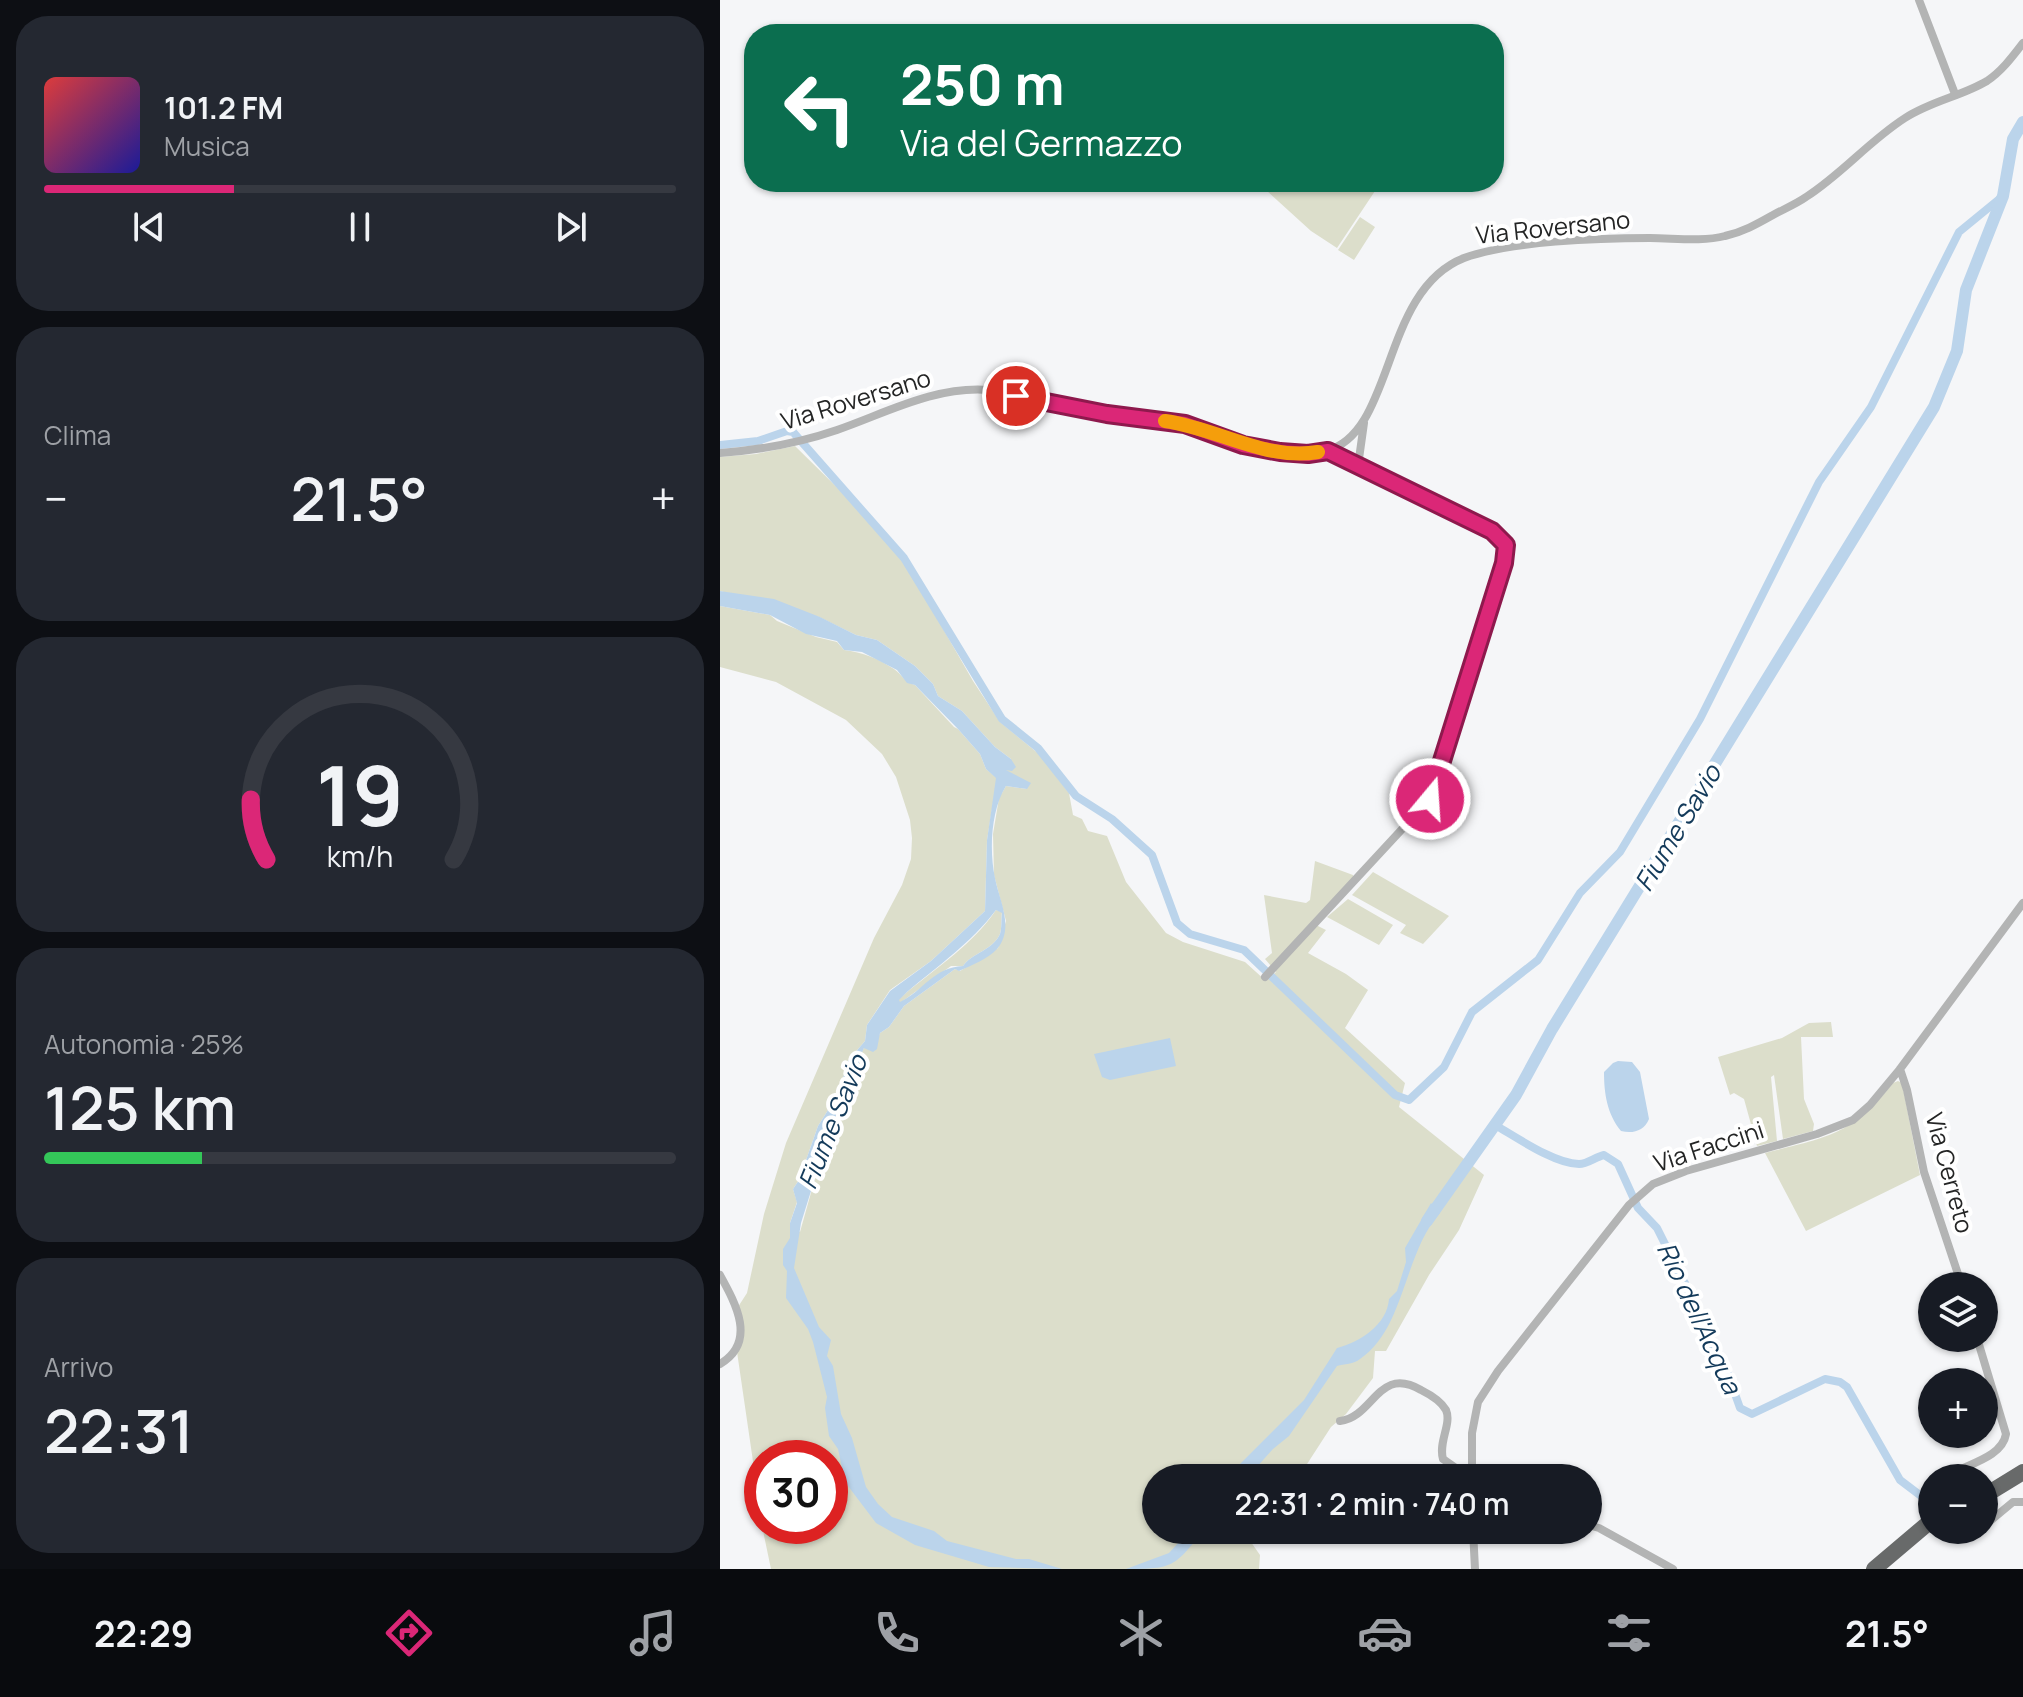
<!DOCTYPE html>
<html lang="it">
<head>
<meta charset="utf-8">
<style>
	body { margin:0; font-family:Manrope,sans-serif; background:#242831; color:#f1f3f6; height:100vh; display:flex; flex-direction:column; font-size:30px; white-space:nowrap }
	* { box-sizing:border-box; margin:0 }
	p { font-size:26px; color:#9ea1a6 }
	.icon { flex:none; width:44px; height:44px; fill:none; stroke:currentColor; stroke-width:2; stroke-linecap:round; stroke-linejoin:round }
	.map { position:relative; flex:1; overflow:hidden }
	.sheet { display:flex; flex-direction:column; gap:16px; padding:16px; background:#0d0f14; width:720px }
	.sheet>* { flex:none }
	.guide { position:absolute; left:24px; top:24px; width:760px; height:168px; border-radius:32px; box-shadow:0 2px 6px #0004; background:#0b6e4f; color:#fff; overflow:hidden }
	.fabs { position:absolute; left:1198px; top:1272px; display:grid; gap:16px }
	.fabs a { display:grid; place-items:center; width:80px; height:80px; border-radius:50%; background:#171b24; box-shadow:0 2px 6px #0004; font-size:40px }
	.speed { position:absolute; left:24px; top:1440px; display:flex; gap:16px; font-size:40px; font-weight:700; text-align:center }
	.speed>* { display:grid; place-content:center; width:104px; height:104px; border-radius:50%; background:#171b24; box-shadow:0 2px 6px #0004; line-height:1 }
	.speed .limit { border:12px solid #d22; background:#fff; color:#111 }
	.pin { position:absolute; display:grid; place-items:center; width:68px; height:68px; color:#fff; margin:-34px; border:4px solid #fff; border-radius:50%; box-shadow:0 2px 8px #0007 }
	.me { position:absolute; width:88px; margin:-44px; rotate:18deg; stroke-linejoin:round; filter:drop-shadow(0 0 6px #0008) }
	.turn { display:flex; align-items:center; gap:28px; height:168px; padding:0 24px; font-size:36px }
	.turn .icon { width:104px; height:104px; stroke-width:2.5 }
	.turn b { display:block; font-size:56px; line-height:68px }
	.big { font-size:60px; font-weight:600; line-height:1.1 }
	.sheet .tile { flex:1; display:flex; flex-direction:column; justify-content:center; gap:12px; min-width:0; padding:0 28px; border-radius:32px; background:#242831 }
	.sheet .dial { align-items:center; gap:0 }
	.dial svg { height:208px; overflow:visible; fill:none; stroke:#363941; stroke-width:7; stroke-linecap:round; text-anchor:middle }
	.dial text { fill:#f1f3f6; stroke:none }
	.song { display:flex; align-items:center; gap:24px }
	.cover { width:96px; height:96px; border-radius:12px; background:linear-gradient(135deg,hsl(0 70% 55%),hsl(240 70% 35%)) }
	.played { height:8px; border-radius:4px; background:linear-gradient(90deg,#db2777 30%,#363941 30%) }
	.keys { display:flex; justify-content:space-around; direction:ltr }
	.heat { display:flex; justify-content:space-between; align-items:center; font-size:44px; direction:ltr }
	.charge { height:12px; border-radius:6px; background:linear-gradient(90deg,#34c759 25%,#363941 0) }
	.trip { position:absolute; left:422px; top:1464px; width:460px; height:80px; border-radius:40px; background:#171b24; box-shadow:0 2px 6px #0004; font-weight:600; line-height:80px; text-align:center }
	.dock { display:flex; height:128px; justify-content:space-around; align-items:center; background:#090b0e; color:#9ea1a6 }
	.dock .icon { width:56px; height:56px }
	.dock .on { color:#db2777 }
	.dock b { font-size:36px; color:#f1f3f6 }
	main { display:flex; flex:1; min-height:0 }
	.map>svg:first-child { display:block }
</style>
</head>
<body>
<main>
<section class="sheet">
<div class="tile">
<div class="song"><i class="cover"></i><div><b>101.2 FM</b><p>Musica</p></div></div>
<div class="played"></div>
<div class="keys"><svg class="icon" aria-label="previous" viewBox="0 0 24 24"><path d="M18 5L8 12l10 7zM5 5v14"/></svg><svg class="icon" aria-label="pause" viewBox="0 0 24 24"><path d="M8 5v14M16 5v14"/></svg><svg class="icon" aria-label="next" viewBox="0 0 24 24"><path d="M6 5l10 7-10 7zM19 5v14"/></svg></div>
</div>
<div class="tile"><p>Clima</p>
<div class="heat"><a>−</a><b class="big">21.5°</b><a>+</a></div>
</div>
<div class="tile dial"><svg viewBox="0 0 100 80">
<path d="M14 69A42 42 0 1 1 86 69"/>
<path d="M14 69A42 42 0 0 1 8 46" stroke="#db2777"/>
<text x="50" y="56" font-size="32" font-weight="700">19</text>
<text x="50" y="72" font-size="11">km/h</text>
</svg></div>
<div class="tile"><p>Autonomia · 25%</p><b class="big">125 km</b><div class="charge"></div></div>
<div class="tile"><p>Arrivo</p><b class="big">22:31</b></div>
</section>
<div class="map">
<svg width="1303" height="1569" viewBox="0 0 1303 1569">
	<rect width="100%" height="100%" fill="#f5f6f8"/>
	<path fill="#dcdecb" d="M537 182H644L655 191 617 248 591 231Z
		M640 217 655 227 634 260 618 250Z
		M75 446 142 512 183 559 253 681 280 722 319 754 349 793 353 815 362 819 368 831 387 836 406 882 446 933 463 942 525 962 546 981 556 972 545 959 552 953 544 895 586 903 590 900 595 861 633 875 634 878 594 924 606 930 588 953 626 974 648 990 625 1028 685 1083 679 1107 764 1175 739 1230 709 1275 666 1351H655L653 1378 626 1414 611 1427 578 1478H436V1530H535L526 1535 540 1555 539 1569H51L42 1526H110V1458H42V1523L16 1345 18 1319 16 1310 27 1293 44 1214 66 1143 154 938 182 885 191 859 192 838 190 820 176 777 162 754 126 720 56 682 0 667V606L50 615 57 621 96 637 117 642 124 650C142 652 159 659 174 669 182 675 185 682 195 685L234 727 238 729 260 754 266 769 277 778 267 840 265 911 211 961 170 990 147 1025 145 1041 127 1062 120 1091 98 1126 79 1180 73 1189 77 1202 70 1223 80 1232 96 1175 122 1105 137 1079 136 1063 144 1048 156 1043 160 1033 169 1027 184 1006 235 969 240 971 278 948 286 921 274 875 273 834 279 798 286 786 307 789 283 768 291 759 275 747 242 711 218 696 213 684 195 666 157 640 136 635 99 617 0 591V457L36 454Z
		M653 872 729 916 703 944 680 933 686 925 632 895Z
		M628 899 673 925 659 945 607 917Z
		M276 910 282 912C281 918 282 928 280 934 273 950 252 953 243 966H231L180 1003 178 1000 187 992C219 966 253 944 276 910Z
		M1111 1022 1113 1037H1081L1084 1099 1094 1124 1093 1131 1063 1139 1054 1075 1051 1077 1057 1141 1037 1146 1024 1099 1014 1093 1010 1095 998 1057 1062 1038 1089 1023Z
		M1178 1081 1182 1083 1200 1175 1086 1231 1045 1153C1107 1137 1131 1136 1173 1083Z"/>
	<path fill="#bbd4eb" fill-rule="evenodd" d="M0 591 54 599 100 617 136 635 157 640 195 666 213 684 218 696 242 711 275 747 291 759 296 767 292 771 286 770 311 783 307 789 286 786C271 810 269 850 275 878 279 900 295 928 277 949 268 959 252 965 239 971L235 969 184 1006 169 1027 160 1033 157 1049 153 1052 144 1048C139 1059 139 1064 137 1075 136 1085 130 1090 130 1101L122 1105 96 1175 81 1223 74 1268 99 1327 111 1340 107 1356 113 1366 121 1414 132 1438 146 1487 158 1504 172 1517 214 1531 227 1541 296 1559H309L342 1569 269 1567 195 1545 156 1523 125 1482 118 1449 109 1436 105 1408 107 1397 93 1342 88 1329 66 1298 67 1271 63 1265V1249L70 1238V1223L77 1203 73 1189 79 1180 98 1126 120 1091 127 1062 145 1041 147 1025 170 991 211 961 265 911 267 840 276 778 266 769 260 754 238 729 195 685 187 683 177 670 142 652 124 650 117 641 86 634 50 615 0 606ZM276 910 282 913C281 919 282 928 280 934 273 950 252 953 243 966 214 967 203 991 180 1002L179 1000 187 992C219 965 251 943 276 910Z
		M450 1038 456 1066 390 1080 382 1077 374 1054Z
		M898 1061 912 1062 920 1072 929 1119C924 1131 913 1134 901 1131 887 1114 884 1093 884 1072L893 1063Z
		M711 1203 720 1213C684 1252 685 1329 640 1359 634 1364 624 1364 617 1366L569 1436 553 1449 527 1478H506L584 1400 617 1348C640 1342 667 1325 669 1299L677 1291 686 1262 685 1248Z
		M470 1530H484C454 1567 454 1569 406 1569L449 1553Z"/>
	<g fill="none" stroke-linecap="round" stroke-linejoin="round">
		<path stroke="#bbd4eb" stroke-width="8" d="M0 445 38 441 67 431 73 432 184 558 282 719 318 748 356 796 392 819 432 855 457 923 470 934 524 950 675 1095 689 1100 724 1067 752 1012 818 960 860 893 900 852 980 719 1099 482 1151 407 1239 232 1283 196
			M775 1125C796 1137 835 1164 859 1164 868 1164 875 1157 884 1155L898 1164 918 1208 937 1228 946 1246 953 1268 965 1283 981 1328 1004 1363 1020 1408 1032 1414 1105 1379 1120 1382 1127 1387 1180 1480 1209 1502
			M1264 1519 1266 1518"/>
		<path stroke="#bbd4eb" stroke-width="12" d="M707 1221 796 1095 832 1029 1214 407 1237 351 1246 290 1283 196 1293 139 1303 122"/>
		<path stroke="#b3b4b4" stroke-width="8" d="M1199 0 1235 94
			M608 451 638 466
			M0 453C40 450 79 443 117 430 166 413 215 386 268 390 306 394 348 407 386 414 413 418 441 418 468 425 513 437 557 463 606 451 676 433 660 291 744 258 790 241 880 238 930 238 954 238 982 242 1005 236 1023 232 1037 224 1053 215 1064 209 1076 204 1086 197 1122 174 1149 141 1185 118 1211 101 1242 96 1267 81 1282 71 1293 56 1303 43
			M545 977 710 799 784 563 786 545 772 531 638 466 644 423
			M1180 1069 1187 1090 1204 1172 1242 1286
			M0 1275C16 1304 37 1342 0 1364
			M620 1421C654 1417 658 1365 701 1390 709 1394 721 1401 726 1410 732 1424 718 1442 723 1459L750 1478
			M752 1478V1433L758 1402 778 1371 909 1205 933 1184 966 1171 1097 1134 1133 1120 1150 1105 1180 1069 1303 903
			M1224 1478C1242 1465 1282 1459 1286 1434L1257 1338
			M868 1525 879 1528 953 1569
			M1264 1526 1293 1502H1303
			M753 1530 755 1569
			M1235 1530 1249 1532 1257 1530"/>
		<path stroke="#686a6a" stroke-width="16" d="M1264 1496 1303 1472
			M1154 1569 1212 1520"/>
	</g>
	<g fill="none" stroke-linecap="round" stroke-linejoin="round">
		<defs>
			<path id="route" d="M296 396 387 414 465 424 523 445 560 452 588 454 608 451 772 531 786 545 784 563 710 799"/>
		</defs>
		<use href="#route" stroke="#8e194d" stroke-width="20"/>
		<use href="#route" stroke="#db2777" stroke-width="14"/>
		<path stroke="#f59e0b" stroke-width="14" d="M445 421C497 428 544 461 598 452"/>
	</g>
	<g text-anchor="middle" stroke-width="8" stroke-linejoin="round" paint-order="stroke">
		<g font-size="24" fill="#242525" stroke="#fff">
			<text transform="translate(833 228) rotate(-6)" y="8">Via Roversano</text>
			<text transform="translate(136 400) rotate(-17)" y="8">Via Roversano</text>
			<text transform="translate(989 1147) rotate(-18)" y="8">Via Faccini</text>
			<text transform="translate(1229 1173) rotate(75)" y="8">Via Cerreto</text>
		</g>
		<g font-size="26" font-style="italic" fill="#133a5a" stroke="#fff">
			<text transform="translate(958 828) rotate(-59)" y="9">Fiume Savio</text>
			<text transform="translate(113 1122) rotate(-68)" y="9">Fiume Savio</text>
			<text transform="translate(979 1318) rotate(65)" y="9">Rio dell'Acqua</text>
		</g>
	</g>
</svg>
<div class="fabs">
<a><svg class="icon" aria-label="layers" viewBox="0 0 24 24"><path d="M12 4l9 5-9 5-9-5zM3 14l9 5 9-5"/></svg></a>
<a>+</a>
<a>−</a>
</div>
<div class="speed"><div class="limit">30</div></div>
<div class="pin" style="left:296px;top:396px;background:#d93025"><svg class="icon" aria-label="arrive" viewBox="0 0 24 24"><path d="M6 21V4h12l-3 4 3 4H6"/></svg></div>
<svg class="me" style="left:710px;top:799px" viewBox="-20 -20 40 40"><circle r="17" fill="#db2777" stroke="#fff" stroke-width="3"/><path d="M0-11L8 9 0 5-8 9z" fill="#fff"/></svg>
<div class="trip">22:31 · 2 min · 740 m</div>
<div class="guide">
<div class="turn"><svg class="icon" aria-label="left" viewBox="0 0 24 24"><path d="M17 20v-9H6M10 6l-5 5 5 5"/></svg><div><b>250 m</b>Via del Germazzo</div></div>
</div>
</div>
</main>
<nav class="dock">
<b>22:29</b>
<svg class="icon on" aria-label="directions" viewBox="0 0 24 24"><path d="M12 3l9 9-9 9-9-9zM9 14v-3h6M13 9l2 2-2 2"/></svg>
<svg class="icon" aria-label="music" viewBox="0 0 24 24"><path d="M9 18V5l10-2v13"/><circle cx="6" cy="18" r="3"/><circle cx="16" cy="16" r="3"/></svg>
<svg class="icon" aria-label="phone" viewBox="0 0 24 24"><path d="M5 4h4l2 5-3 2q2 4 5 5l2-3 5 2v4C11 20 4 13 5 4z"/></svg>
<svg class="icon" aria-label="climate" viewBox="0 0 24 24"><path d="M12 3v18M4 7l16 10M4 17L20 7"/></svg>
<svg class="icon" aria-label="car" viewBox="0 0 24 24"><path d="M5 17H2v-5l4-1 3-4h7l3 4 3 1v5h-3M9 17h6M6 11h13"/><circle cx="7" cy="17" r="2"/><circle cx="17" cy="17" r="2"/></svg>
<svg class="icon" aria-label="filters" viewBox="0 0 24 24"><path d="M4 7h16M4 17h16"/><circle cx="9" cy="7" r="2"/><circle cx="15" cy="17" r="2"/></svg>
<b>21.5°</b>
</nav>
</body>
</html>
